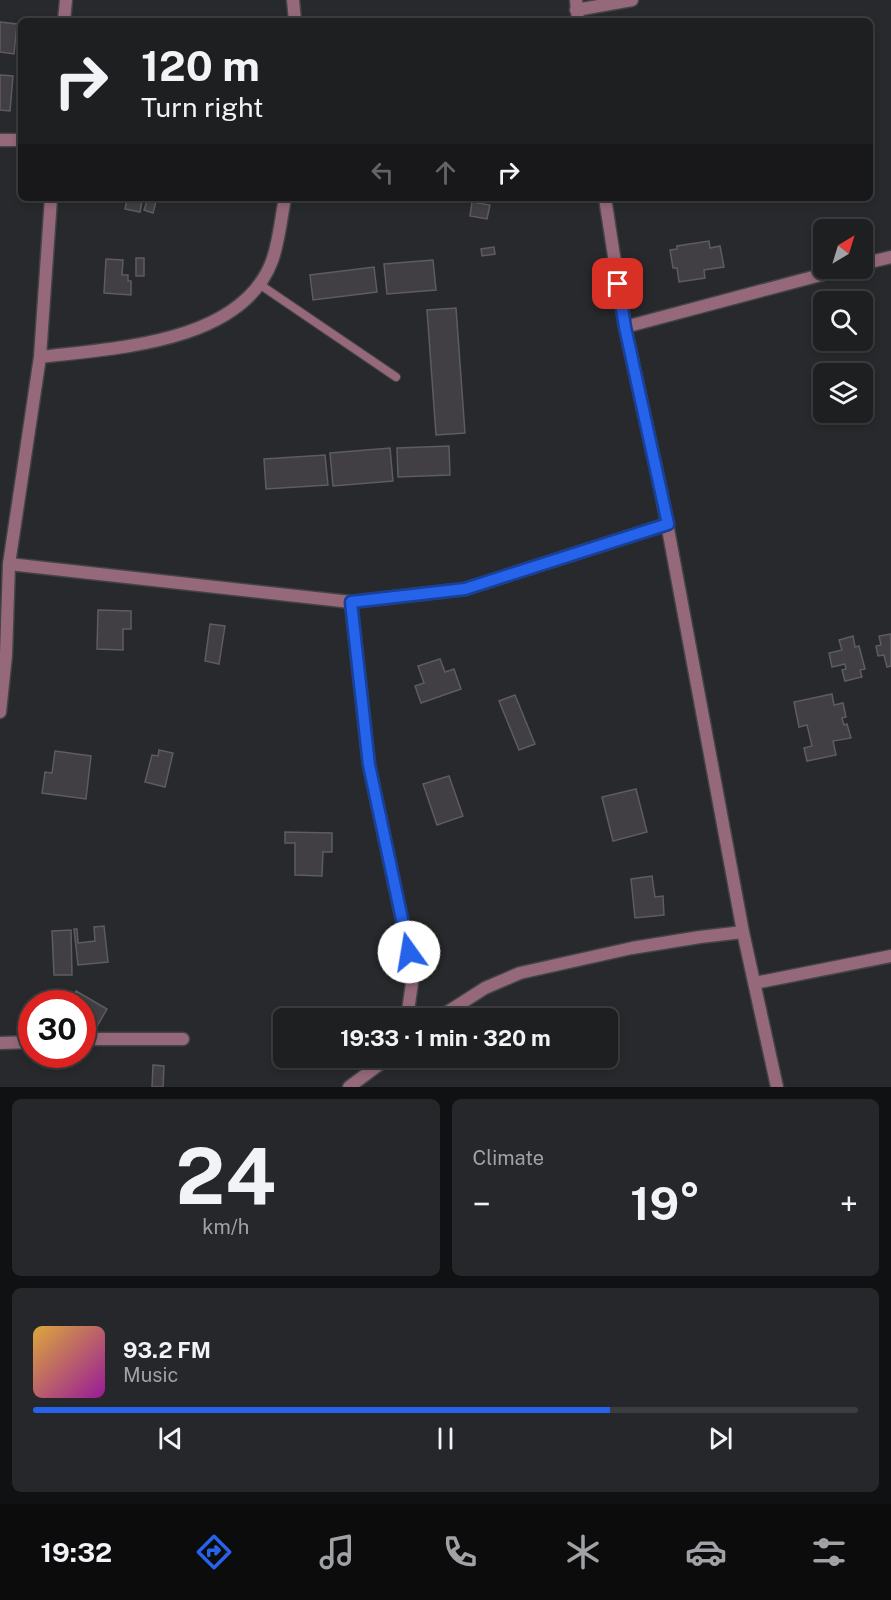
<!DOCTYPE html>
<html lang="en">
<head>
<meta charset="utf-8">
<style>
	body { margin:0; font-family:"Public Sans",sans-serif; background:#26272a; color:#f1f3f6; height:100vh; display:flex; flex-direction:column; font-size:22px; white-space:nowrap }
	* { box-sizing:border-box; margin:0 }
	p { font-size:20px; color:#a1a2a5 }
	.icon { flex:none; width:33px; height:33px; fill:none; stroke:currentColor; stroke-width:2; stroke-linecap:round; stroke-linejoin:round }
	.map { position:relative; height:1087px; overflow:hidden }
	.sheet { display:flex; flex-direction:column; gap:12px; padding:12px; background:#101112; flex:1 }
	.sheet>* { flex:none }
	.banner { position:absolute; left:18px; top:18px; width:855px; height:183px; border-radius:9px; box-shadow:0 3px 9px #0003,0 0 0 2px #3c3d3f; background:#1e1f21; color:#f1f3f6; overflow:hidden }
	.needle { width:39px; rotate:38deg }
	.fabs { position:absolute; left:813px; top:219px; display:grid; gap:12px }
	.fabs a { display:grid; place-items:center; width:60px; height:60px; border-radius:9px; background:#1e1f21; box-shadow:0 3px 9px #0003,0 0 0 2px #3c3d3f; font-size:30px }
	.speed { position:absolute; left:18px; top:990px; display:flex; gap:12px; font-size:30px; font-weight:700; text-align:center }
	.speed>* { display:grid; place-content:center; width:78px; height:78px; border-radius:50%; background:#1e1f21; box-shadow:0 3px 9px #0003,0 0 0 2px #3c3d3f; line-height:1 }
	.speed .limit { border:9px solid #d22; background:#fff; color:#111 }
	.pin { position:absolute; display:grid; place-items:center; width:51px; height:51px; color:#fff; margin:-26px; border-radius:12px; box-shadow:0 3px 9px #0006 }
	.me { position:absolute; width:66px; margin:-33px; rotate:347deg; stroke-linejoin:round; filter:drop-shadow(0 0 4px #0008) }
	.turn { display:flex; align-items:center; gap:21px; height:126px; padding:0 24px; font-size:27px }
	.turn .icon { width:78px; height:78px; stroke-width:2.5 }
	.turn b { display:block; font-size:42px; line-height:51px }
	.lanes { display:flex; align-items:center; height:57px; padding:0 24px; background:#0003; justify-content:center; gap:30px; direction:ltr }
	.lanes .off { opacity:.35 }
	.big { font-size:45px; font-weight:700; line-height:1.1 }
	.sheet .widget { flex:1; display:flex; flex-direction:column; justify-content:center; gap:9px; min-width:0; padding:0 21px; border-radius:9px; background:#26272a }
	.sheet .dial { align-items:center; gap:0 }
	.dial b { font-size:78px; line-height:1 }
	.song { display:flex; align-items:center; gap:18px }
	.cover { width:72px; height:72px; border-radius:9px; background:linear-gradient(135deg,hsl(40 70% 55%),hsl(300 70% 35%)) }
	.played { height:6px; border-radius:3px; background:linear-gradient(90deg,#2563eb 70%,#3c3d3f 70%) }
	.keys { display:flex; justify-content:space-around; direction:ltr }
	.heat { display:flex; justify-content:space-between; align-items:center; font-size:33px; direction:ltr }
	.sheet .tiles { flex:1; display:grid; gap:12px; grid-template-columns:1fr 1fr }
	.widget:last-child { grid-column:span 2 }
	.trip { position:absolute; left:273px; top:1008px; width:345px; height:60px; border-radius:9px; background:#1e1f21; box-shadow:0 3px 9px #0003,0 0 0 2px #3c3d3f; font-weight:700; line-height:60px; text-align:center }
	.menu { display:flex; height:96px; justify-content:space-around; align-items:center; background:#0c0c0d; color:#a1a2a5 }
	.menu .icon { width:42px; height:42px }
	.menu .on { color:#2563eb }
	.menu b { font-size:27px; color:#f1f3f6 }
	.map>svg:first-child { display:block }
</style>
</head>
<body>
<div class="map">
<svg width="891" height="1087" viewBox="0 0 891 1087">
	<rect width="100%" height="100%" fill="#28292c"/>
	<path fill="#413f43" stroke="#5d5c60" stroke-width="1.5" d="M0 22 17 24 14 54 0 52Z
		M0 75 13 76 10 111 0 110Z
		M148 198H157L153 213 144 210Z
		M127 199 142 201 140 212 125 209Z
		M472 202 490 205 487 219 470 216Z
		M709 241 710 248 720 246 724 267 704 270 705 278 679 282 677 268H673L670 250 677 249V246Z
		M494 247 495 254 482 256 481 249Z
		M136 258H144V276H136Z
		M106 259 123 260 122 275H128V281H131V295L104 293Z
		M433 260 436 290 387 294 384 264Z
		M374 267 377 292 313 300 310 275Z
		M456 308 465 433 436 435 427 310Z
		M449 446 450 475 398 477 397 448Z
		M390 448 393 481 333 486 330 453Z
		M325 455 328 485 266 489 264 459Z
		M98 610 131 611V629H123V650L97 649Z
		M210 624 225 626 219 664 205 661Z
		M891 634V666L887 667 884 655 878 656 876 646 881 645 879 636Z
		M853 636 855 647 859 646 865 669 860 670 862 677 845 681 842 670 846 669 845 664 832 667 829 653 842 650 839 640Z
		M440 659 445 672 454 669 461 689 421 703 415 686 424 683 418 666Z
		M832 694 834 705 843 703 846 717 842 718 844 725 847 724 851 738 833 741 836 755 807 761 804 748 812 746 807 725 799 727 794 702Z
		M515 695 535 744 519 750 499 701Z
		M159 750 173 753 165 787 145 782 152 755 158 756Z
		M55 751 91 756 86 799 42 793 45 772 52 773Z
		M449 776 463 816 437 825 423 784Z
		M636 789 647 832 613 841 602 797Z
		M285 832 332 833V852H323L322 876 295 875V843H285Z
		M652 876 655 897 663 896 664 915 635 918 631 879Z
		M104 926 108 962 78 965 74 929H77L78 943 95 941 94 927Z
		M71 930 72 975H54L52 931Z
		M76 991 107 1009 92 1035 82 1029V1004H69Z
		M153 1065 164 1066 163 1087H152Z"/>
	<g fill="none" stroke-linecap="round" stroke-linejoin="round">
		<defs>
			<path id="service" d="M259 284 396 377"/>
			<path id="minor" d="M293 0 295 21
				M576 0 578 21
				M576 10 632 0
				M64 21 66 0
				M0 140H21
				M605 198 625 327 661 491 743 932 777 1087
				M862 264 891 257
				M625 327 847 268
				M40 357C114 348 241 344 272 261 279 242 281 218 285 198
				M9 564 351 602 465 589 668 524
				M351 602 369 765 409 953 413 976 407 1018
				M0 712 6 655 9 564 40 357 51 198
				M755 983 891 956
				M438 1018 485 988 520 973 632 948 700 937 743 932
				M82 1039H183
				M0 1043 32 1042
				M349 1087 388 1058"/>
		</defs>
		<use href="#service" stroke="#434447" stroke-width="10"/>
		<use href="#minor" stroke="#434447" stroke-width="15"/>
		<use href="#service" stroke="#96697a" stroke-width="8"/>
		<use href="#minor" stroke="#96697a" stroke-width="12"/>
	</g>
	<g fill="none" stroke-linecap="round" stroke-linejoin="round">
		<defs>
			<path id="route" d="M409 952 369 765 351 602 465 589 668 524 625 327 618 284"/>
		</defs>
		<use href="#route" stroke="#184099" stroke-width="15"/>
		<use href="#route" stroke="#2563eb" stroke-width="10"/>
	</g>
</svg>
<div class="fabs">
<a><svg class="needle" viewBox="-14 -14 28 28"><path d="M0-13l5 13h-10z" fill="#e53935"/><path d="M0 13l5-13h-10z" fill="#a1a2a5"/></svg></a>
<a><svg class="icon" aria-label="search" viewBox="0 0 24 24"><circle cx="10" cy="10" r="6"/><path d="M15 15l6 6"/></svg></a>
<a><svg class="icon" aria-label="layers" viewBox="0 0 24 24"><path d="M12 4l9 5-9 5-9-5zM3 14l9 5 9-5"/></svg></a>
</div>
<div class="speed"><div class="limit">30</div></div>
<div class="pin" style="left:618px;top:284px;background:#d93025"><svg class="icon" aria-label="arrive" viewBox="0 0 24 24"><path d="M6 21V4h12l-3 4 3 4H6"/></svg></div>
<svg class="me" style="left:409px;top:952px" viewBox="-20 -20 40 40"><circle r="19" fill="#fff"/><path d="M0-13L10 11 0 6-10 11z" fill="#2563eb"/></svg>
<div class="trip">19:33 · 1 min · 320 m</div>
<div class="banner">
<div class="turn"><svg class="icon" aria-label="right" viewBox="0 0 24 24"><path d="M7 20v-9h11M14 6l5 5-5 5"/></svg><div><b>120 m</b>Turn right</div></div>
<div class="lanes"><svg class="icon off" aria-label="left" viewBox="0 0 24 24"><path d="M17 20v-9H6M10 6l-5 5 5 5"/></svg><svg class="icon off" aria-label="ahead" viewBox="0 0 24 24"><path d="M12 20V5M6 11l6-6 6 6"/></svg><svg class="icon" aria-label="right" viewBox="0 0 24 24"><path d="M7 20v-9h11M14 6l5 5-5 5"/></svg></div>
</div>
</div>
<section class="sheet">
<div class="tiles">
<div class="widget dial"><b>24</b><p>km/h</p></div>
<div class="widget"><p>Climate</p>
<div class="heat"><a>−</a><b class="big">19°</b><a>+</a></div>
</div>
<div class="widget">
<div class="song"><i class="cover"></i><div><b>93.2 FM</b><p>Music</p></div></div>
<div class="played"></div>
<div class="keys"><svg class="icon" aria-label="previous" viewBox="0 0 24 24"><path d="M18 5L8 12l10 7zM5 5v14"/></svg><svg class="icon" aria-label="pause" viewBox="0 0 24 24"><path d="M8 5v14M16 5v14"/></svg><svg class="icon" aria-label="next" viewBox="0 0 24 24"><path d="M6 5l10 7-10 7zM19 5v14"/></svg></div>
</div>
</div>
</section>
<nav class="menu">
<b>19:32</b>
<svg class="icon on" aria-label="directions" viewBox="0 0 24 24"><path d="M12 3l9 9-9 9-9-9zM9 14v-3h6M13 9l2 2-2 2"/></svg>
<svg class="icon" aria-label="music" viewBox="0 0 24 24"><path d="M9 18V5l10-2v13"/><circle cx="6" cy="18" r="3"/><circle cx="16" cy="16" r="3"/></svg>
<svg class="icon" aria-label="phone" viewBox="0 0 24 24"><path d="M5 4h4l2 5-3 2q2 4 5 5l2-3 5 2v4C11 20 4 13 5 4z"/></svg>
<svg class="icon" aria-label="climate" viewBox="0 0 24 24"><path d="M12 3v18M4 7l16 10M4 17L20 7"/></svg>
<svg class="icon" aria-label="car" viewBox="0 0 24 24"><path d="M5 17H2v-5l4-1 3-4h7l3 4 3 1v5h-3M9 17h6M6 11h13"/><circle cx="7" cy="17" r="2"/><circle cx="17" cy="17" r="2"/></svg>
<svg class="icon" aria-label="filters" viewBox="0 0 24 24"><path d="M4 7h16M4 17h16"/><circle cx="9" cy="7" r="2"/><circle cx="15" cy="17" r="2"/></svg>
</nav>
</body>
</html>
